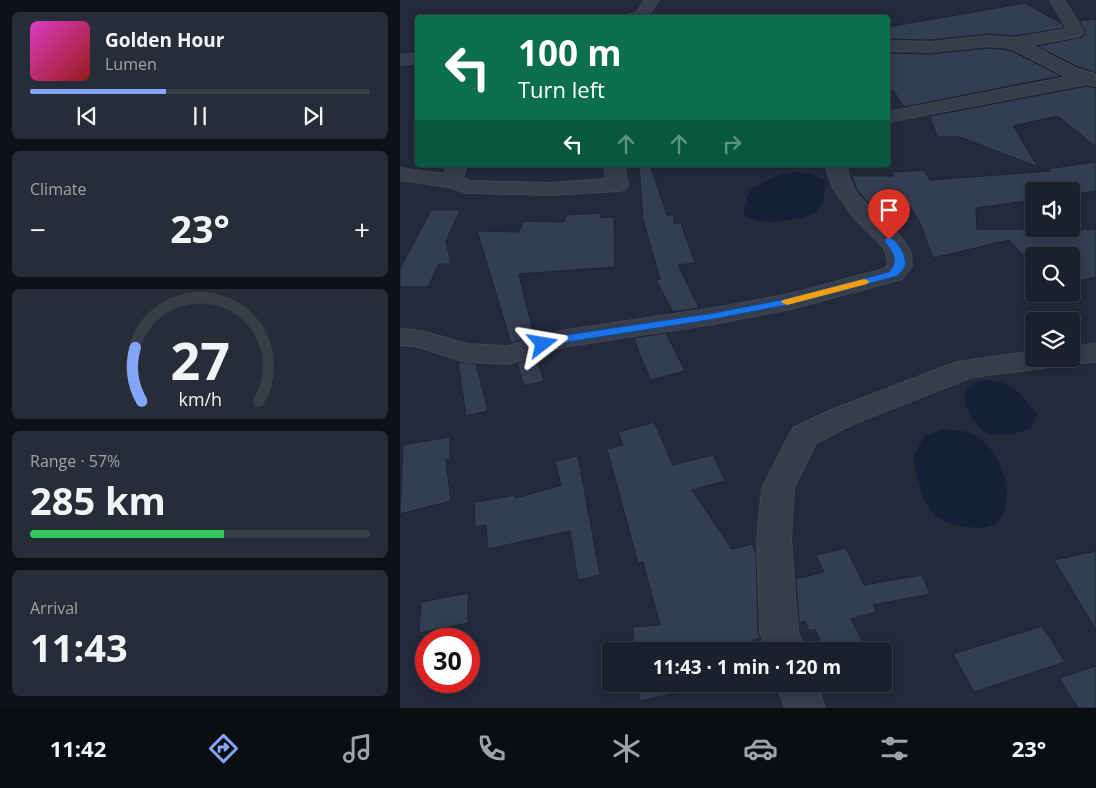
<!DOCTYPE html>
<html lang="en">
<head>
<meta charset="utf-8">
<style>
	body { margin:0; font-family:"Open Sans",sans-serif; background:#272d38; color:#f1f3f6; height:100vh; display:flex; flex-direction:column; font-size:19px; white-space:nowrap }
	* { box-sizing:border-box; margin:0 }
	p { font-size:16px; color:#9fa3a9 }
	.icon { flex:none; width:28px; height:28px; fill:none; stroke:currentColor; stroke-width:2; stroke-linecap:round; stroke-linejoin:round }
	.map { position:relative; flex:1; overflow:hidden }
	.drawer { display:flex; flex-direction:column; gap:12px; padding:12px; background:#0e1218; width:400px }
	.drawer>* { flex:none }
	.guide { position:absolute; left:15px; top:15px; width:475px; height:152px; border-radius:5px; box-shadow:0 2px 12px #0003,0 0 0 1px #383e48; background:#0b6e4f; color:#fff; overflow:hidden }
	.buttons { position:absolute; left:625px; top:182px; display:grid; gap:10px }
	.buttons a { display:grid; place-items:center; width:55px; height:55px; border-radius:5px; background:#1a202c; box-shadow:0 2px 12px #0003,0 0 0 1px #383e48; font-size:25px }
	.speed { position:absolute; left:15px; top:628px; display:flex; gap:10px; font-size:25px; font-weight:700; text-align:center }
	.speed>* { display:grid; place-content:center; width:65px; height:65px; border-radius:50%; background:#1a202c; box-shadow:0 2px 12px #0003,0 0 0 1px #383e48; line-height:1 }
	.speed .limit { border:8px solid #d22; background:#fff; color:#111 }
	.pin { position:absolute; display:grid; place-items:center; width:42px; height:42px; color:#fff; margin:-51px -21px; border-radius:50% 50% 50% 0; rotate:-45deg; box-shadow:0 0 5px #0007 }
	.pin .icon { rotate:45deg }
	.me { position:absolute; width:55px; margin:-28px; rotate:76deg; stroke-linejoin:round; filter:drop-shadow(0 0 4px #0008) }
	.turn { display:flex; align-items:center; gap:18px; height:105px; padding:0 20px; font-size:22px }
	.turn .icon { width:65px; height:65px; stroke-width:2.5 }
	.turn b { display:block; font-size:35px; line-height:42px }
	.lanes { display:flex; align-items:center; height:48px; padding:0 20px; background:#0003; justify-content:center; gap:25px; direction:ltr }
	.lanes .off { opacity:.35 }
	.big { font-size:38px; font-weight:700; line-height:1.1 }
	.drawer .card { flex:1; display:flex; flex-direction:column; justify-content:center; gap:8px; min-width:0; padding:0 18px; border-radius:8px; background:#272d38 }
	.drawer .dial { align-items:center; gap:0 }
	.dial svg { height:130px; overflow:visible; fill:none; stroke:#383e48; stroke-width:7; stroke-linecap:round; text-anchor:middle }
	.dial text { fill:#f1f3f6; stroke:none }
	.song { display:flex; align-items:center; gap:15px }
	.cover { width:60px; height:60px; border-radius:8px; background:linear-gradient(135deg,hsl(310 70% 55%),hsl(0 70% 35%)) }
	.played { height:5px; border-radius:2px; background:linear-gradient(90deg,#85a6f8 40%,#383e48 40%) }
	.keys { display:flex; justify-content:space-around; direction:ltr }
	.heat { display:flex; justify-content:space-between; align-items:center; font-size:28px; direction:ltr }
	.charge { height:8px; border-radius:4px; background:linear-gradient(90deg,#34c759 57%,#383e48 0) }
	.trip { position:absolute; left:202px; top:642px; width:290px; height:50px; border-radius:5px; background:#1a202c; box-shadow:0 2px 12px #0003,0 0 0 1px #383e48; font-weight:700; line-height:50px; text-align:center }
	.tabs { display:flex; height:80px; justify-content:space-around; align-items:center; background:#0a0d12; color:#9fa3a9 }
	.tabs .icon { width:35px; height:35px }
	.tabs .active { color:#85a6f8 }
	.tabs b { font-size:22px; color:#f1f3f6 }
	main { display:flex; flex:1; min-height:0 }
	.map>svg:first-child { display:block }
</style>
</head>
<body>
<main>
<section class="drawer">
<div class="card">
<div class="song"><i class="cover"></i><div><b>Golden Hour</b><p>Lumen</p></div></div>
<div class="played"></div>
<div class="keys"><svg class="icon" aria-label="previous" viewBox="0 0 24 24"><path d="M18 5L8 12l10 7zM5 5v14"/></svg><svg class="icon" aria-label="pause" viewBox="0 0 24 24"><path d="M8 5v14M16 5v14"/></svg><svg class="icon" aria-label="next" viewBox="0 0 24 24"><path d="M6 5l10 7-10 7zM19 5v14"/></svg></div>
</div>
<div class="card"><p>Climate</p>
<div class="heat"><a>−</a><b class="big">23°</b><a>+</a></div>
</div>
<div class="card dial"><svg viewBox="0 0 100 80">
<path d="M14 69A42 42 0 1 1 86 69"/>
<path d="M14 69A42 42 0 0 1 10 36" stroke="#85a6f8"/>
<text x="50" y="56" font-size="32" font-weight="700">27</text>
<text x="50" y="72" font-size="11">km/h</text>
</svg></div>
<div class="card"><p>Range · 57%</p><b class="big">285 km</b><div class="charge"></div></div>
<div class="card"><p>Arrival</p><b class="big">11:43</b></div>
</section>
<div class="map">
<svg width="696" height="708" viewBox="0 0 696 708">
	<rect width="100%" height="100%" fill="#222a3b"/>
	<path fill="#152038" d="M398 172 412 174 426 182 423 203 416 213C395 220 362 229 343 213L349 191C365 181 378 173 398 172Z
		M588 380C610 381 626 397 637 415L631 428C618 434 599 438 586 432 572 425 554 393 573 384 577 381 583 381 588 380Z
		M544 429C554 430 565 430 574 435 600 448 621 502 595 524 588 529 576 528 568 527 525 525 520 492 513 457L525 435Z"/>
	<path fill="#343e52" stroke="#1d2432" d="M625 3 662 24 664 28 615 36 589 34 529 40 488 39V27Z
		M696 19V73L676 66 637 46 682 37 686 32 679 21Z
		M589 48 610 50 661 76 504 107 493 90H488V53L529 54Z
		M687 86 696 88V147L658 116 613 126 638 167 560 137H537L530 116Z
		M696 162V191L671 195V191H634V200L576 208 577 229H696V277L671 283V256H634V260H627L609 240 533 258 520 223 510 206 473 208 457 190 452 176H493L492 172 524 170 530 180 651 171 646 169Z
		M239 165H250L267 215H274V224L281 223 295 263 278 265 299 308 273 312 256 280 260 279 243 220Z
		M31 210H60L46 241 51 264H39L28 287H0V269Z
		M201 213V218L214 217 215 267 119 274 134 336 111 343 77 231 119 232 124 221 164 222 167 215Z
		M266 333 285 371 251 380 240 355 234 338Z
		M136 357 144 381 124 386 117 363Z
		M58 362 76 364 88 411 66 416Z
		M254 422 273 465 313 455 325 481 292 490 332 549 352 544 356 554 358 632 360 638 324 651H233V627L260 625 243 562 238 563 207 449 223 445 218 432Z
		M50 437V459L46 460 51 501 0 514 3 445Z
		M178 456 200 575 178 580 170 531 88 549 86 525 75 527 74 502 116 495V498L161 485 155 461Z
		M446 548 464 585 522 575 530 594 473 605 476 612 451 619 465 646 448 651H425L415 629 409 631 405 621 399 623 396 579 424 572 416 555Z
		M696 551V630L654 560Z
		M68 593V623L19 633 21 602Z
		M642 626 665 662 574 692 553 654Z
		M696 666V708H678L659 678Z
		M237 684H274L276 693 240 701Z"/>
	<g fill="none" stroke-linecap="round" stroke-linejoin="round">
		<defs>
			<path id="minor" d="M245 0H259L247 18H224L226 15 236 13Z
				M650 0H664L684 32 681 35 676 37 631 45 675 68 695 74 696 86 687 84 488 122V112L667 77 611 48 589 46 529 52 488 51V41L529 42 589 36 615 38 667 29Z
				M18 53V63L0 65V55Z
				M47 165H67L63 178 70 181 151 183 206 179 204 165H224L228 185 225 190 217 191 151 195 67 193 48 187 0 180V168L44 174Z
				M427 165H447C449 205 495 220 510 251 512 256 511 261 512 266L502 279 391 309 314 324 163 347 109 364 65 362 19 347 0 345V329L22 331 67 344 108 346 160 331 314 308 389 294 484 269 488 265 485 249 454 218 433 188 427 172Z
				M696 344V362L671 364 661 361 660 359H671V346Z
				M634 351V359H657L653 365 643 368 572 377 453 424 416 443 394 488 391 539 398 632 405 651H367L360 632 357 539 362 488 393 428 431 410 557 362Z
				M377 684H417L425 708H385Z"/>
		</defs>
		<use href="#minor" stroke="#3f4654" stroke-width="2"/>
		<use href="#minor" fill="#363d4b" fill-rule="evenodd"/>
	</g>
	<path fill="#1a73e8" stroke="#114b97" d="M489 237C498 241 507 256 505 266 504 269 499 274 497 276L391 304 314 319 161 343 143 348 137 344 139 342 160 336 314 313 391 298 489 272C500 260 492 251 484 240Z"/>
	<path fill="#f59e0b" d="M464 279 467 280 469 282 467 284 387 305 381 302 383 300Z"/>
</svg>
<div class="buttons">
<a><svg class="icon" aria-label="sound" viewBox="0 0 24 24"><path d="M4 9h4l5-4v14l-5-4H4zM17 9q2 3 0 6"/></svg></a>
<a><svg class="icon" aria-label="search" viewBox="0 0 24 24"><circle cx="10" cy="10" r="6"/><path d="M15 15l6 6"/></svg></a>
<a><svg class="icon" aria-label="layers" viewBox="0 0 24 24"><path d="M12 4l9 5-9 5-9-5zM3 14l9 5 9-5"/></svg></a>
</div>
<div class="speed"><div class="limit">30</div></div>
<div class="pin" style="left:489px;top:240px;background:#d93025"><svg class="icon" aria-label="arrive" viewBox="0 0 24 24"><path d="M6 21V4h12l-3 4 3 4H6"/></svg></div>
<svg class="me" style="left:143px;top:344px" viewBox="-20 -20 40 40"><path d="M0-17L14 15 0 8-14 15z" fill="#1a73e8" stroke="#fff" stroke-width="4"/></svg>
<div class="trip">11:43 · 1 min · 120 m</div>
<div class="guide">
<div class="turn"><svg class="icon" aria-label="left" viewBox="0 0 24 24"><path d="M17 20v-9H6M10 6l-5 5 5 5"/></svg><div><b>100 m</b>Turn left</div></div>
<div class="lanes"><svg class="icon" aria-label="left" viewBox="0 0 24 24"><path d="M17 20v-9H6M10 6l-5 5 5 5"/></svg><svg class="icon off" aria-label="ahead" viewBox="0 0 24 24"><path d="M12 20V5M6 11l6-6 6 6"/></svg><svg class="icon off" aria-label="ahead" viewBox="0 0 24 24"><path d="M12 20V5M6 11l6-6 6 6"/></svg><svg class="icon off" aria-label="right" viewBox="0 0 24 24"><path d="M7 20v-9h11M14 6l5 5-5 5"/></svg></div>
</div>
</div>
</main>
<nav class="tabs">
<b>11:42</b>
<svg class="icon active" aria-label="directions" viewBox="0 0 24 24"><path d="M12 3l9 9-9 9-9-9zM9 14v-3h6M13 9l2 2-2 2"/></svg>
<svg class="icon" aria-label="music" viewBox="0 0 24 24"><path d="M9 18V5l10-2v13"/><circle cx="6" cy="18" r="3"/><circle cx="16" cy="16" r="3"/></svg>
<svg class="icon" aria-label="phone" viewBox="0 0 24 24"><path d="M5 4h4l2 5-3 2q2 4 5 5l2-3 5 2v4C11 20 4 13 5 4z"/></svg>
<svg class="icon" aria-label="climate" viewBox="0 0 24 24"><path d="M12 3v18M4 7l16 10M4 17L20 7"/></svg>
<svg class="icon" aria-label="car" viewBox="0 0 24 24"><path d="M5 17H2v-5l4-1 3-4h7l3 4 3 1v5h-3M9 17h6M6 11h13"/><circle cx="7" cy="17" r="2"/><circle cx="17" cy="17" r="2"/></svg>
<svg class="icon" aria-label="filters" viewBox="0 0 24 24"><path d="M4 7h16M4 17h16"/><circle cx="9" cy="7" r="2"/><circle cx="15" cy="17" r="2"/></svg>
<b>23°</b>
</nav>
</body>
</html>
